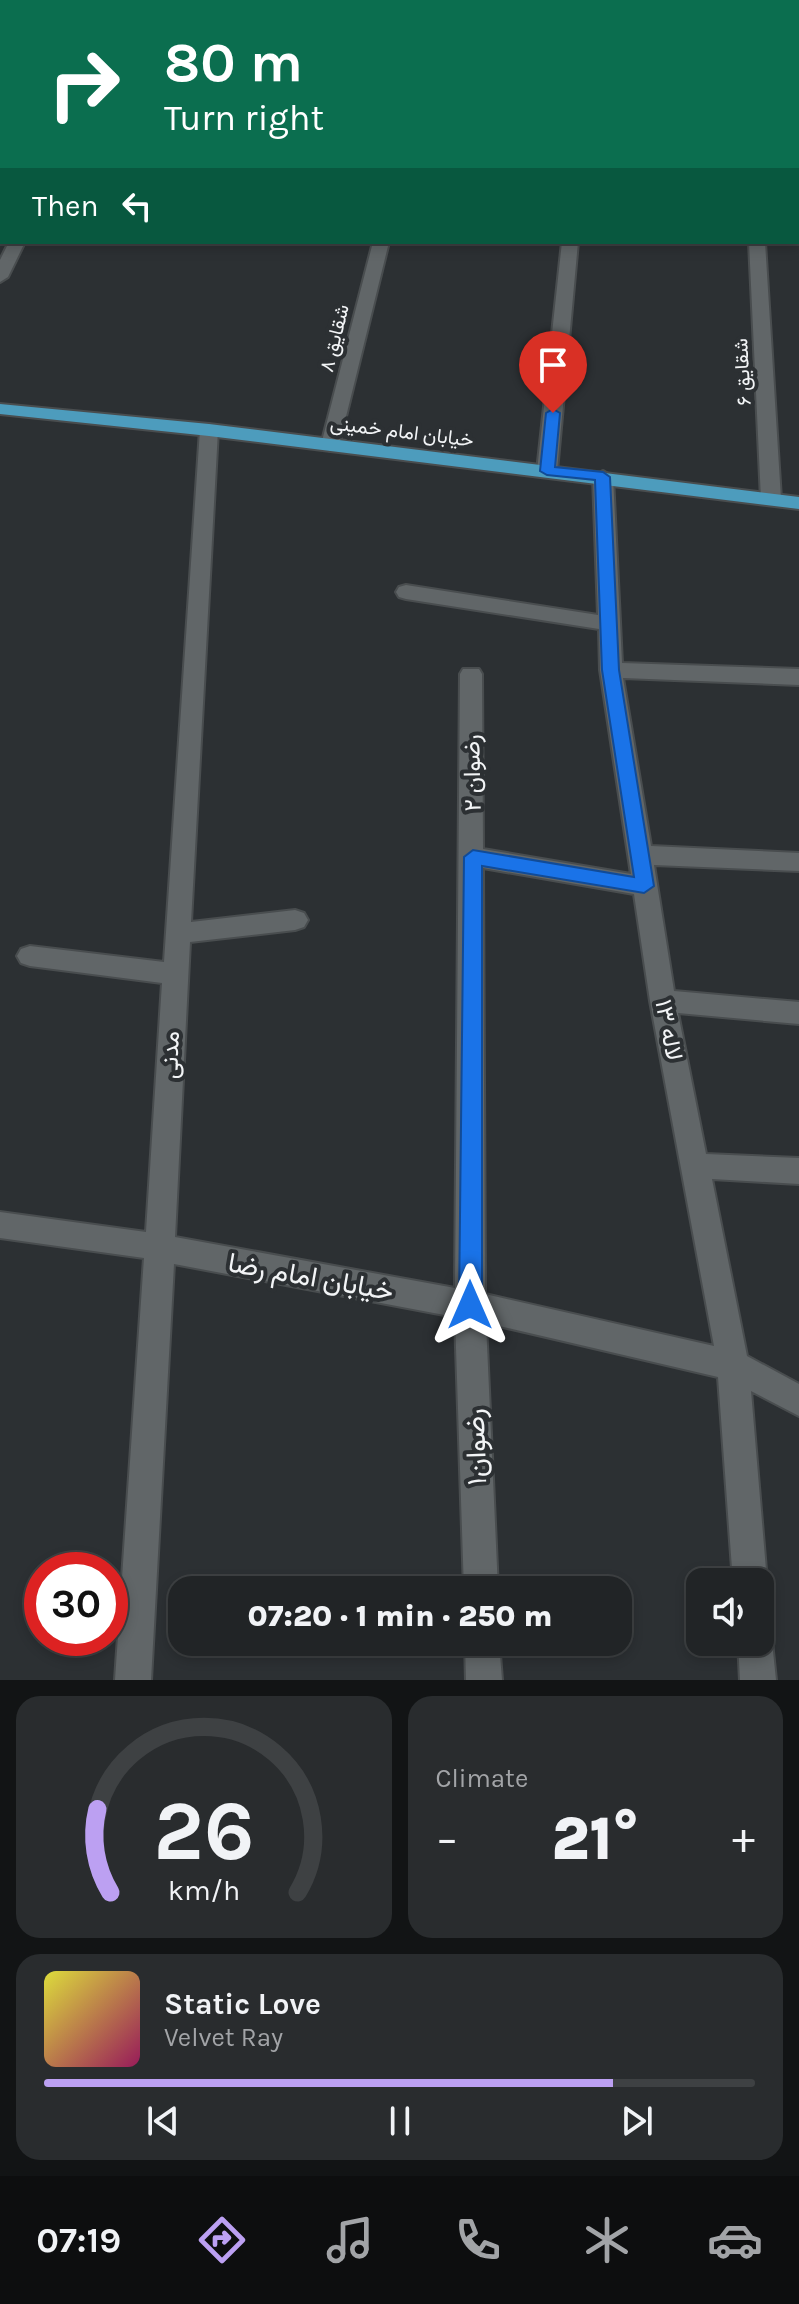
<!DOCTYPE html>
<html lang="en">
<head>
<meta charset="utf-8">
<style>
	body { margin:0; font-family:Karla,Vazirmatn,sans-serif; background:#292c2e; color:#f1f3f6; height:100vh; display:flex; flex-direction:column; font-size:30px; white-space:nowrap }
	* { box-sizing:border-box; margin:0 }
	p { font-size:26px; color:#a2a4a7 }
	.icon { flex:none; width:44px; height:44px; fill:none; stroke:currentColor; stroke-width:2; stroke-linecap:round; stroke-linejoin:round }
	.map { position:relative; height:1680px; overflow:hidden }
	.drawer { display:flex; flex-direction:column; gap:16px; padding:16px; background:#121415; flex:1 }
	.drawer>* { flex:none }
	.top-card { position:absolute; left:0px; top:0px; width:800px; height:244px; box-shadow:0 4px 12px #0003,0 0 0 2px #3e4143; background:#0b6e4f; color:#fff; overflow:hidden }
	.buttons { position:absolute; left:686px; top:1568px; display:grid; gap:16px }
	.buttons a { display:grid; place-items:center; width:88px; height:88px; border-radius:16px; background:#212426; box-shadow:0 4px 12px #0003,0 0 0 2px #3e4143; font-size:40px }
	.speed { position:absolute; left:24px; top:1552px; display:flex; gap:16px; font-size:40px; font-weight:700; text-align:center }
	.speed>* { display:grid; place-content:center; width:104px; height:104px; border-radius:50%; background:#212426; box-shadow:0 4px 12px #0003,0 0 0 2px #3e4143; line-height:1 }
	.speed .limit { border:12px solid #d22; background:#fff; color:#111 }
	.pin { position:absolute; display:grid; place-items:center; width:68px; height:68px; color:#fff; margin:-82px -34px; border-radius:50% 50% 50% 0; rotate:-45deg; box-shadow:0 0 8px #0007 }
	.pin .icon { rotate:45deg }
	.me { position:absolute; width:88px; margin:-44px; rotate:0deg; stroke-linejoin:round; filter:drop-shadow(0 0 6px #0008) }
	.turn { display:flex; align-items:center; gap:28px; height:168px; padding:0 32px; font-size:36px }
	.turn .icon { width:104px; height:104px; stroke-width:2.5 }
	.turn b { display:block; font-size:56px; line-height:68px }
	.then { display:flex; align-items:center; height:76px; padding:0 32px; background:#0003; gap:16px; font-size:30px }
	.big { font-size:60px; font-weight:800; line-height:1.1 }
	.drawer .tile { flex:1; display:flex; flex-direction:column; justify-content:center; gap:12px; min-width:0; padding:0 28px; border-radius:24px; background:#292c2e }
	.drawer .dial { align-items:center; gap:0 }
	.dial svg { height:208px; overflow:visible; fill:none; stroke:#3e4143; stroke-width:7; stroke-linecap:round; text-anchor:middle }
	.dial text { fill:#f1f3f6; stroke:none }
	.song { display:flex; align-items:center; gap:24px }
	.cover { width:96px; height:96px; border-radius:12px; background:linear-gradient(135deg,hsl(60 70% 55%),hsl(330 70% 35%)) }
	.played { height:8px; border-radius:4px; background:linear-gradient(90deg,#bca0f2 80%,#3e4143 80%) }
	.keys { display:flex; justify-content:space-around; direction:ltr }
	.heat { display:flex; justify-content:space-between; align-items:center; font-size:44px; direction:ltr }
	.drawer .tiles { flex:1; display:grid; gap:16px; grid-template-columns:1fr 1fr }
	.tile:last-child { grid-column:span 2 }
	.trip { position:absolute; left:168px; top:1576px; width:464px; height:80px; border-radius:24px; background:#212426; box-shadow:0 4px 12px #0003,0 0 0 2px #3e4143; font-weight:800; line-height:80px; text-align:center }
	.dock { display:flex; height:128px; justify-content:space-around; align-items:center; background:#0d0e0f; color:#a2a4a7 }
	.dock .icon { width:56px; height:56px }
	.dock .current { color:#bca0f2 }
	.dock b { font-size:36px; color:#f1f3f6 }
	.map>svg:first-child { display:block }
</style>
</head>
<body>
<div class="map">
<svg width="799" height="1680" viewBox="0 0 799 1680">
	<rect width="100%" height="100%" fill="#2c3033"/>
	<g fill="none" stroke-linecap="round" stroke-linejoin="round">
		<defs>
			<path id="minor" d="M447 0H472L473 2H448Z
				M0 40H2V48H0Z
				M798 46H799V54H798Z
				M0 57H2L0 68Z
				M798 144H799V152H798Z
				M9 242H25L8 277 0 282V260Z
				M373 242H389L339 445 330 451 321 445Z
				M562 242H578L557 471 547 477 537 471Z
				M749 242H765L781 499 771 505 761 499Z
				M209 424 218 430 191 922 295 910 304 913 308 920 304 927 295 930 190 942 175 1237 455 1288 460 674 463 669H479L482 674 483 849 631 874 600 670 599 629 406 599 399 597 396 592 399 587 406 585 598 615 593 477 603 471 613 477 622 663 799 669V685L623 678 651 846 799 853V871L654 865 674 991 799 1002V1024L678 1013 706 1154 799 1158V1184L712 1179 747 1356 799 1384V1416L751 1391 767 1582 762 1594 760 1582H733L718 1377 486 1323 498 1590H464L455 1317 174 1264 151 1680H115L144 1258 0 1238V1212L146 1232 162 983 30 966 21 963 17 956 21 949 30 946 164 962 200 430ZM483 868 634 894 650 1001 714 1346 485 1294Z
				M760 1627 767 1630 772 1642 776 1680H740L738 1642H760Z
				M465 1642H499L502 1680H466Z"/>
			<path id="major" d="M0 404 209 424 799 497V509L209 436 0 414Z"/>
		</defs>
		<use href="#minor" stroke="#494d4f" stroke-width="4"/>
		<use href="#major" stroke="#494d4f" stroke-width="4"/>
		<use href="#minor" fill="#616668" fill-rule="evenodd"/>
		<use href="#major" fill="#4d9cbd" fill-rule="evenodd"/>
	</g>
	<path fill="#1a73e8" stroke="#114b97" stroke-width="2" d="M553 409 560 413 555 467 603 472 610 477 619 670 654 886 644 893 482 866V1305L478 1312 470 1315 462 1312 459 1305 464 857 473 850 634 877 602 670 595 480 547 475 540 471 546 413Z"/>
	<g text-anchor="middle" stroke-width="8" stroke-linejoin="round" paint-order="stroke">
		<g font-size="20" fill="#f2f4f6" stroke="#2c3033">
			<text transform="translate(334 338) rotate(-76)" y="7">شقایق ۸</text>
			<text transform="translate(742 372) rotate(-93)" y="7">شقایق ۶</text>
			<text transform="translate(402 431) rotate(7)" y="7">خیابان امام خمینی</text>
		</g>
		<g font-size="24" fill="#f2f4f6" stroke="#2c3033">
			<text transform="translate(472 773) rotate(-91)" y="8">رضوان ۲</text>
			<text transform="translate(669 1030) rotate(79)" y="8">لاله ۱۳</text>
			<text transform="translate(170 1055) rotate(-88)" y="8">مدنی</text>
		</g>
		<g font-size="28" fill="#f2f4f6" stroke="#2c3033">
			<text transform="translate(311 1276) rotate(10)" y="10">خیابان امام رضا</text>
			<text transform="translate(475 1447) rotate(-92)" y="10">رضوان۱</text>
		</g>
	</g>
</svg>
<div class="buttons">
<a><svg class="icon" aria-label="sound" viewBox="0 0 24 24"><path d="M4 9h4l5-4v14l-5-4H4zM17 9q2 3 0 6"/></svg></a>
</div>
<div class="speed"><div class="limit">30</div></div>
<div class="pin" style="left:553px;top:413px;background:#d93025"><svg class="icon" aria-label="arrive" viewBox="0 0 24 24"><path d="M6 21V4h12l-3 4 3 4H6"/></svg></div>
<svg class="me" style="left:470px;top:1305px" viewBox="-20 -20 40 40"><path d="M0-17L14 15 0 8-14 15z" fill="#1a73e8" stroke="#fff" stroke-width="4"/></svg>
<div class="trip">07:20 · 1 min · 250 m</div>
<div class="top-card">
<div class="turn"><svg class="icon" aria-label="right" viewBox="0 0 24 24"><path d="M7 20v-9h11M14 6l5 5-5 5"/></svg><div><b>80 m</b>Turn right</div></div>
<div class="then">Then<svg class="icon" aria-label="left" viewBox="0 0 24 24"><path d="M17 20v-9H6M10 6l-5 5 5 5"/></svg></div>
</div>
</div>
<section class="drawer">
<div class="tiles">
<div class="tile dial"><svg viewBox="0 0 100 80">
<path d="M14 69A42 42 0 1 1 86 69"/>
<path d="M14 69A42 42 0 0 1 9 37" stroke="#bca0f2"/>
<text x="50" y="56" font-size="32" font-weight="700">26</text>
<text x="50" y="72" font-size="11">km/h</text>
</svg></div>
<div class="tile"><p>Climate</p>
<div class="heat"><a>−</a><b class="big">21°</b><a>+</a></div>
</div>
<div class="tile">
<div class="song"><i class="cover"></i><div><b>Static Love</b><p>Velvet Ray</p></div></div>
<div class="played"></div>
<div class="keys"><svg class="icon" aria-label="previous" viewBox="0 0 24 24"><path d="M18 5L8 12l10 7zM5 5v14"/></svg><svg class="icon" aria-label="pause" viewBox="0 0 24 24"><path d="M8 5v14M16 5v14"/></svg><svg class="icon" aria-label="next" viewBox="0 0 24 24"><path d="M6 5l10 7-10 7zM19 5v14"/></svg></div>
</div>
</div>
</section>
<nav class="dock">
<b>07:19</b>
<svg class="icon current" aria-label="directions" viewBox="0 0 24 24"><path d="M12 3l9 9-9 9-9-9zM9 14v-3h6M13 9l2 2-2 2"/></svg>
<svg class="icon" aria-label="music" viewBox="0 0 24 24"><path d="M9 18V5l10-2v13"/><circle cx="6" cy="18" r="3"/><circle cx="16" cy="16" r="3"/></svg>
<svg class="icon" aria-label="phone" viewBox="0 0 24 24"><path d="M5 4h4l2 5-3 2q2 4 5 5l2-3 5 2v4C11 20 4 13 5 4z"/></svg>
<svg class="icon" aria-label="climate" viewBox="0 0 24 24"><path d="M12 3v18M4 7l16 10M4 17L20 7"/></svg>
<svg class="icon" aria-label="car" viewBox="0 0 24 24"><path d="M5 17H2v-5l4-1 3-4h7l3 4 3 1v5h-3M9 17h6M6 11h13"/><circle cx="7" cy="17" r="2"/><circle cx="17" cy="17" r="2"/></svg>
</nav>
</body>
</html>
